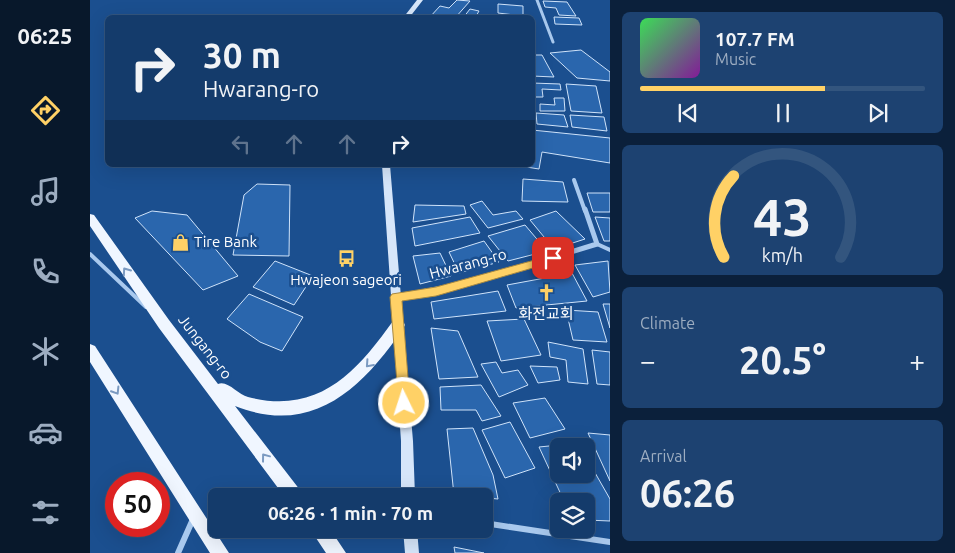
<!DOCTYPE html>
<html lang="en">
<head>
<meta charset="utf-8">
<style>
	body { margin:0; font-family:Ubuntu,"Noto Sans KR",sans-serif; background:#1d4271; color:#f1f3f6; height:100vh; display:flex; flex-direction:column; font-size:19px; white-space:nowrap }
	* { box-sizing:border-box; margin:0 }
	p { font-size:16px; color:#9dadc1 }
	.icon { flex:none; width:28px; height:28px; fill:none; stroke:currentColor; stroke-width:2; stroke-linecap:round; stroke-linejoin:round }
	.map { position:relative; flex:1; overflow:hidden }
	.sheet { display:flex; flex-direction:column; gap:12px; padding:12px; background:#0b203b; width:345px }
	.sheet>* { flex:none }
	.guide { position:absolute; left:15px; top:15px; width:430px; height:152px; border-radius:8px; box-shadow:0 5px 20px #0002,0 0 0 1px #33557e; background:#143b6b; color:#f1f3f6; overflow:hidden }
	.tools { position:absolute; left:460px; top:438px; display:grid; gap:10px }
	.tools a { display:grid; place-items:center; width:45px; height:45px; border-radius:8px; background:#143b6b; box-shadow:0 5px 20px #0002,0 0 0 1px #33557e; font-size:25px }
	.speed { position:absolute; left:15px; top:472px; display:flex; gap:10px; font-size:25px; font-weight:700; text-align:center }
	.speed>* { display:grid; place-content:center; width:65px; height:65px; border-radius:50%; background:#143b6b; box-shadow:0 5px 20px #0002,0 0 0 1px #33557e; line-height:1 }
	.speed .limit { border:8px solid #d22; background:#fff; color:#111 }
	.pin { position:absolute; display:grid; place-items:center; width:42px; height:42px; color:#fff; margin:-21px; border-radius:10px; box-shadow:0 2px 8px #0006 }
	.me { position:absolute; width:55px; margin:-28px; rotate:356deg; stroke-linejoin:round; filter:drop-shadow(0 0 4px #0008) }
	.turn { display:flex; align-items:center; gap:18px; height:105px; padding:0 15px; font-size:22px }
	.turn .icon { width:65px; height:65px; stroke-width:2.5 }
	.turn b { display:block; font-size:35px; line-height:42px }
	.lanes { display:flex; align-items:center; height:48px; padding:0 15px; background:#0003; justify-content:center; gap:25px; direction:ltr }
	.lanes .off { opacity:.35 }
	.big { font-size:38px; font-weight:600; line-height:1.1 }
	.sheet .tile { flex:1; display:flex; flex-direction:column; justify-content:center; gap:8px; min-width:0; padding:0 18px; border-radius:8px; background:#1d4271 }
	.sheet .dial { align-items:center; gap:0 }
	.dial svg { height:130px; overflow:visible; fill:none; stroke:#33557e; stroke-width:7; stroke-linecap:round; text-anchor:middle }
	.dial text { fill:#f1f3f6; stroke:none }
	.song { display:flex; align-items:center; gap:15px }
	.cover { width:60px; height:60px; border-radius:8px; background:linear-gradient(135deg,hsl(130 70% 55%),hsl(290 70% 35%)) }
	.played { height:5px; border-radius:2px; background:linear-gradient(90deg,#ffd166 65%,#33557e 65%) }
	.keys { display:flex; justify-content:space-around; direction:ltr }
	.heat { display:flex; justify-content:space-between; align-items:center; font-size:28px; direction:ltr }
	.trip { position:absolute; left:118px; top:488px; width:285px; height:50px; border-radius:8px; background:#143b6b; box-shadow:0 5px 20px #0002,0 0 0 1px #33557e; font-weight:600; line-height:50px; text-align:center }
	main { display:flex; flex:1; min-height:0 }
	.menu { display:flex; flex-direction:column; width:90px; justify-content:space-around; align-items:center; background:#08182b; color:#9dadc1 }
	.menu .icon { width:35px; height:35px }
	.menu .selected { color:#ffd166 }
	.menu b { font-size:22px; color:#f1f3f6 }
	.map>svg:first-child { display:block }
</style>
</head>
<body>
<main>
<nav class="menu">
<b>06:25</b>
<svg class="icon selected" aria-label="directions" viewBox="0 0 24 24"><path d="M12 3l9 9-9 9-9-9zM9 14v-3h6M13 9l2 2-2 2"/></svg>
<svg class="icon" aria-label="music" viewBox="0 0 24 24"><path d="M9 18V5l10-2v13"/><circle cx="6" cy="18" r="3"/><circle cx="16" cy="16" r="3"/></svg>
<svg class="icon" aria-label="phone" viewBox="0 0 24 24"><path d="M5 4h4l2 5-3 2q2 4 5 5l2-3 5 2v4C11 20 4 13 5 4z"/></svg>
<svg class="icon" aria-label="climate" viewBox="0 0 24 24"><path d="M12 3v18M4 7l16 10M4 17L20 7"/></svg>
<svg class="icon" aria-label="car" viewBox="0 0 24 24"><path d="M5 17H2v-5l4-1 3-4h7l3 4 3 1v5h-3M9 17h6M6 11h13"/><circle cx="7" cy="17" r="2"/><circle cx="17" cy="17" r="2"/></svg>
<svg class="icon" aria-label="filters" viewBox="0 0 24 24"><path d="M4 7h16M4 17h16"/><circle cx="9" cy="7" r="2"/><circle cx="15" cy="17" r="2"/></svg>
</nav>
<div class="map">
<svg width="520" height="553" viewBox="0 0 520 553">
	<rect width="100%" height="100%" fill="#1b4f8f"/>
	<path fill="#2a66ad" stroke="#cfe3fa" d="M367 0 380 1 365 18H339L350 6 359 8Z
		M453 1 477 2 486 16 469 15 466 8 455 7Z
		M408 4 433 6V16L408 13Z
		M380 9 389 11 385 18H373Z
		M464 17 489 18 492 25 465 24Z
		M491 50 520 72V81L487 78 460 53Z
		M442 55H452L464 77 442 76Z
		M442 83 470 84 471 90 452 89 453 97H442Z
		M476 84 506 86 512 113 481 111Z
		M464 98H474L475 111H450V104L465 105Z
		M446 113 474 115 478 127 447 124Z
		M480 115 514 117 517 131 482 127Z
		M442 130 520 138V163L452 152 449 169 430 166 442 165Z
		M433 179 473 182 478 202 432 201Z
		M167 184 200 185 199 256 143 255 154 195Z
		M497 193H520V212H503Z
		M392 201 403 215 426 211 433 219 398 228 380 205Z
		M325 205 374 206 376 214 323 222Z
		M62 211 97 215 148 276 113 290 45 218Z
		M466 211 495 239 464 249 440 220Z
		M380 217 390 233 325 246 322 228Z
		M505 217 520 218V241H514Z
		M435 225 457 251 418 261 398 236Z
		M394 241 409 262 369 273 359 252Z
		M350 253 361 276 330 284 323 256Z
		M185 261 223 276 204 305 163 287Z
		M518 261 520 292 503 297 485 265Z
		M482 273 497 301 426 308 417 285Z
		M408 291 416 311 344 319 341 302Z
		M159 294 213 317 192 351 170 342 137 319Z
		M513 304H520V328Z
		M476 310 508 312 517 342 483 340Z
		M434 319 451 355 411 361 397 321Z
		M341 328 368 331 388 377 349 379Z
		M458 342 493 349 498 384 478 382 476 360 460 357Z
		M502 350 520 352V385L507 384Z
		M406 362 412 373 428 370 438 385 409 397 391 364Z
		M440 366 467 367 470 380 448 383Z
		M391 385 411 416 392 421 386 410H351L350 387Z
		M455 398 475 429 440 438 423 403Z
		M420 422 445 468 415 478 392 430Z
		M383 428 403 475 408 499 364 495 357 429Z
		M498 433 520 435V481Z
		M489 443 490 446H469V474H496V457L520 499V521L496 520V501H474L449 447Z
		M364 547 394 553H365Z"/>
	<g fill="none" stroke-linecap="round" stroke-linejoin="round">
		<path stroke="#a9c9ee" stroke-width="4" d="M507 244 520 250
			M0 254 56 307"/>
		<path stroke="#a9c9ee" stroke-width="3" d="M447 0 463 42"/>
		<path stroke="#a9c9ee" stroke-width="4" d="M484 180 495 211"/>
		<path stroke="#a9c9ee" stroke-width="5" d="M306 297 383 282 507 244 495 209"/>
		<path stroke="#a9c9ee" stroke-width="6" d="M394 523 520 542
			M88 553 103 519"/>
		<path fill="#d6e6fa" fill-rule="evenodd" d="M327 0H333L319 18H313Z
			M292 165H300L323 441 325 496H311V441Z
			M313 529H327L329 553H315Z"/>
		<path fill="#f0f6ff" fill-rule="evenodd" d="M0 214 4 215 79 320 128 384C138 380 148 395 158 397 228 415 266 373 303 321H313L315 325 313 329C272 388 223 437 145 406L210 490 212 496H194L69 328 0 226Z
			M0 344 5 346 139 553H120L0 362Z
			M220 529H240L256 553H236Z"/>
	</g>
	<defs><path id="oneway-chevron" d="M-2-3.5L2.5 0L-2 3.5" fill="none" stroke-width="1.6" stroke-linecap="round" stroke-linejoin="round" transform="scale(1.25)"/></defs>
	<g stroke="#7b9ac1">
		<use href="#oneway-chevron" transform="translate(36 271) rotate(-125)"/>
		<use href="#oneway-chevron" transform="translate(279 364) rotate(132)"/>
		<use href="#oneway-chevron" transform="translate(26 391) rotate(58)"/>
		<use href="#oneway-chevron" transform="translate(175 457) rotate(-127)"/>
	</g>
	<path fill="#ffd166" stroke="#a68842" d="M463 255 468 258 467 261 346 296 312 301 320 403 318 407 314 409 309 407 300 297 302 294 346 287Z"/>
	<defs>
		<symbol id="shop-bare" viewBox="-9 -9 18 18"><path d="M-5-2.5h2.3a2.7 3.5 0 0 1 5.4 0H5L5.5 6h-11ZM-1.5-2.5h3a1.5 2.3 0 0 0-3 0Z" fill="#ffd166" stroke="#1b4f8f" stroke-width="2.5" paint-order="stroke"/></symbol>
		<symbol id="bus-bare" viewBox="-9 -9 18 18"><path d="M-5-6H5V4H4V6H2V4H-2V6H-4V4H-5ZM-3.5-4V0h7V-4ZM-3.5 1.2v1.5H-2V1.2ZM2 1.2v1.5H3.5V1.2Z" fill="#ffd166" stroke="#1b4f8f" stroke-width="2.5" paint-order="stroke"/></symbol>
		<symbol id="church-bare" viewBox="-9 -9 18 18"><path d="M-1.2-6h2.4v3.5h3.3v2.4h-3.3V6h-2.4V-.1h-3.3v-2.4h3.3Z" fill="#ffd166" stroke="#1b4f8f" stroke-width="2.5" paint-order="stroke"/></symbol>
	</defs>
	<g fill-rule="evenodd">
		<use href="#shop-bare" x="78" y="230" width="25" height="25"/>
		<use href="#bus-bare" x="244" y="246" width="25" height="25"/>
		<use href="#church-bare" x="444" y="280" width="25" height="25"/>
	</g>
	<g text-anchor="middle" stroke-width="5" stroke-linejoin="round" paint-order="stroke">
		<g font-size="15" fill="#fff" stroke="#1b4f8f">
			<text x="104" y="247" text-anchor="start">Tire Bank</text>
			<text x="256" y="285">Hwajeon sageori</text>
			<text x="456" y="319">화전교회</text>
		</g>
		<g font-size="15" fill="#fff" stroke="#1b4f8f">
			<text transform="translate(378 264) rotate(-15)" y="5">Hwarang-ro</text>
			<text transform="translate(115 347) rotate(52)" y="5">Jungang-ro</text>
		</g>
	</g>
</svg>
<div class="tools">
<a><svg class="icon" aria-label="sound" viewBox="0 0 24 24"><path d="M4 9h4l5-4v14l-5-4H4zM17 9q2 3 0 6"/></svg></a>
<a><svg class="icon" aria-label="layers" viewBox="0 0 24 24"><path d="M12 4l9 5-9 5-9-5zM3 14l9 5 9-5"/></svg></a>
</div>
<div class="speed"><div class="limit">50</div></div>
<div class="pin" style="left:463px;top:258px;background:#d93025"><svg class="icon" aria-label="arrive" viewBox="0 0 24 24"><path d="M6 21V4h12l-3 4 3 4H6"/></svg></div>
<svg class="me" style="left:314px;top:403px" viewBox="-20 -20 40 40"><circle r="17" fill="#ffd166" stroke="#fff" stroke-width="3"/><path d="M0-11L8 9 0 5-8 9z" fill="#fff"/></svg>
<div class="trip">06:26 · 1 min · 70 m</div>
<div class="guide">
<div class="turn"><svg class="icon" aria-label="right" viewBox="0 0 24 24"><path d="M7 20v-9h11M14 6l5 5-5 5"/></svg><div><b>30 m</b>Hwarang-ro</div></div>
<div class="lanes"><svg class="icon off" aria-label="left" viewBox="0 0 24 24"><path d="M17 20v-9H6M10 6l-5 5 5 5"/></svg><svg class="icon off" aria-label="ahead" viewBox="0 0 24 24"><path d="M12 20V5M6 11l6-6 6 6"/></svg><svg class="icon off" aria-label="ahead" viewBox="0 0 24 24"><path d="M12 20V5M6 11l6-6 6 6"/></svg><svg class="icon" aria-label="right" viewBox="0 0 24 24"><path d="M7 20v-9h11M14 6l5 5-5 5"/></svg></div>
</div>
</div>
<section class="sheet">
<div class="tile">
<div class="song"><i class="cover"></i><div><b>107.7 FM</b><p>Music</p></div></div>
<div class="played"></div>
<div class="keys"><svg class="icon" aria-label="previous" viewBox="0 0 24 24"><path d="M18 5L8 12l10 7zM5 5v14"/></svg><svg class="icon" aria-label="pause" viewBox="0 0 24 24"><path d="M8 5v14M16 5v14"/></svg><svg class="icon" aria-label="next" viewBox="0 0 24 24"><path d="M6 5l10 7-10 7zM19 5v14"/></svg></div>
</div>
<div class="tile dial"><svg viewBox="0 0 100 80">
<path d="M14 69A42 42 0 1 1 86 69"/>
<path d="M14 69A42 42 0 0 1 20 19" stroke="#ffd166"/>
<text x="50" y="56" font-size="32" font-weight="700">43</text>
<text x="50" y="72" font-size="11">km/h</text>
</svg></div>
<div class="tile"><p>Climate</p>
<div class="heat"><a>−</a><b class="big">20.5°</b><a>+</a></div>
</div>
<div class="tile"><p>Arrival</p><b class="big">06:26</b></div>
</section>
</main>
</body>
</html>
